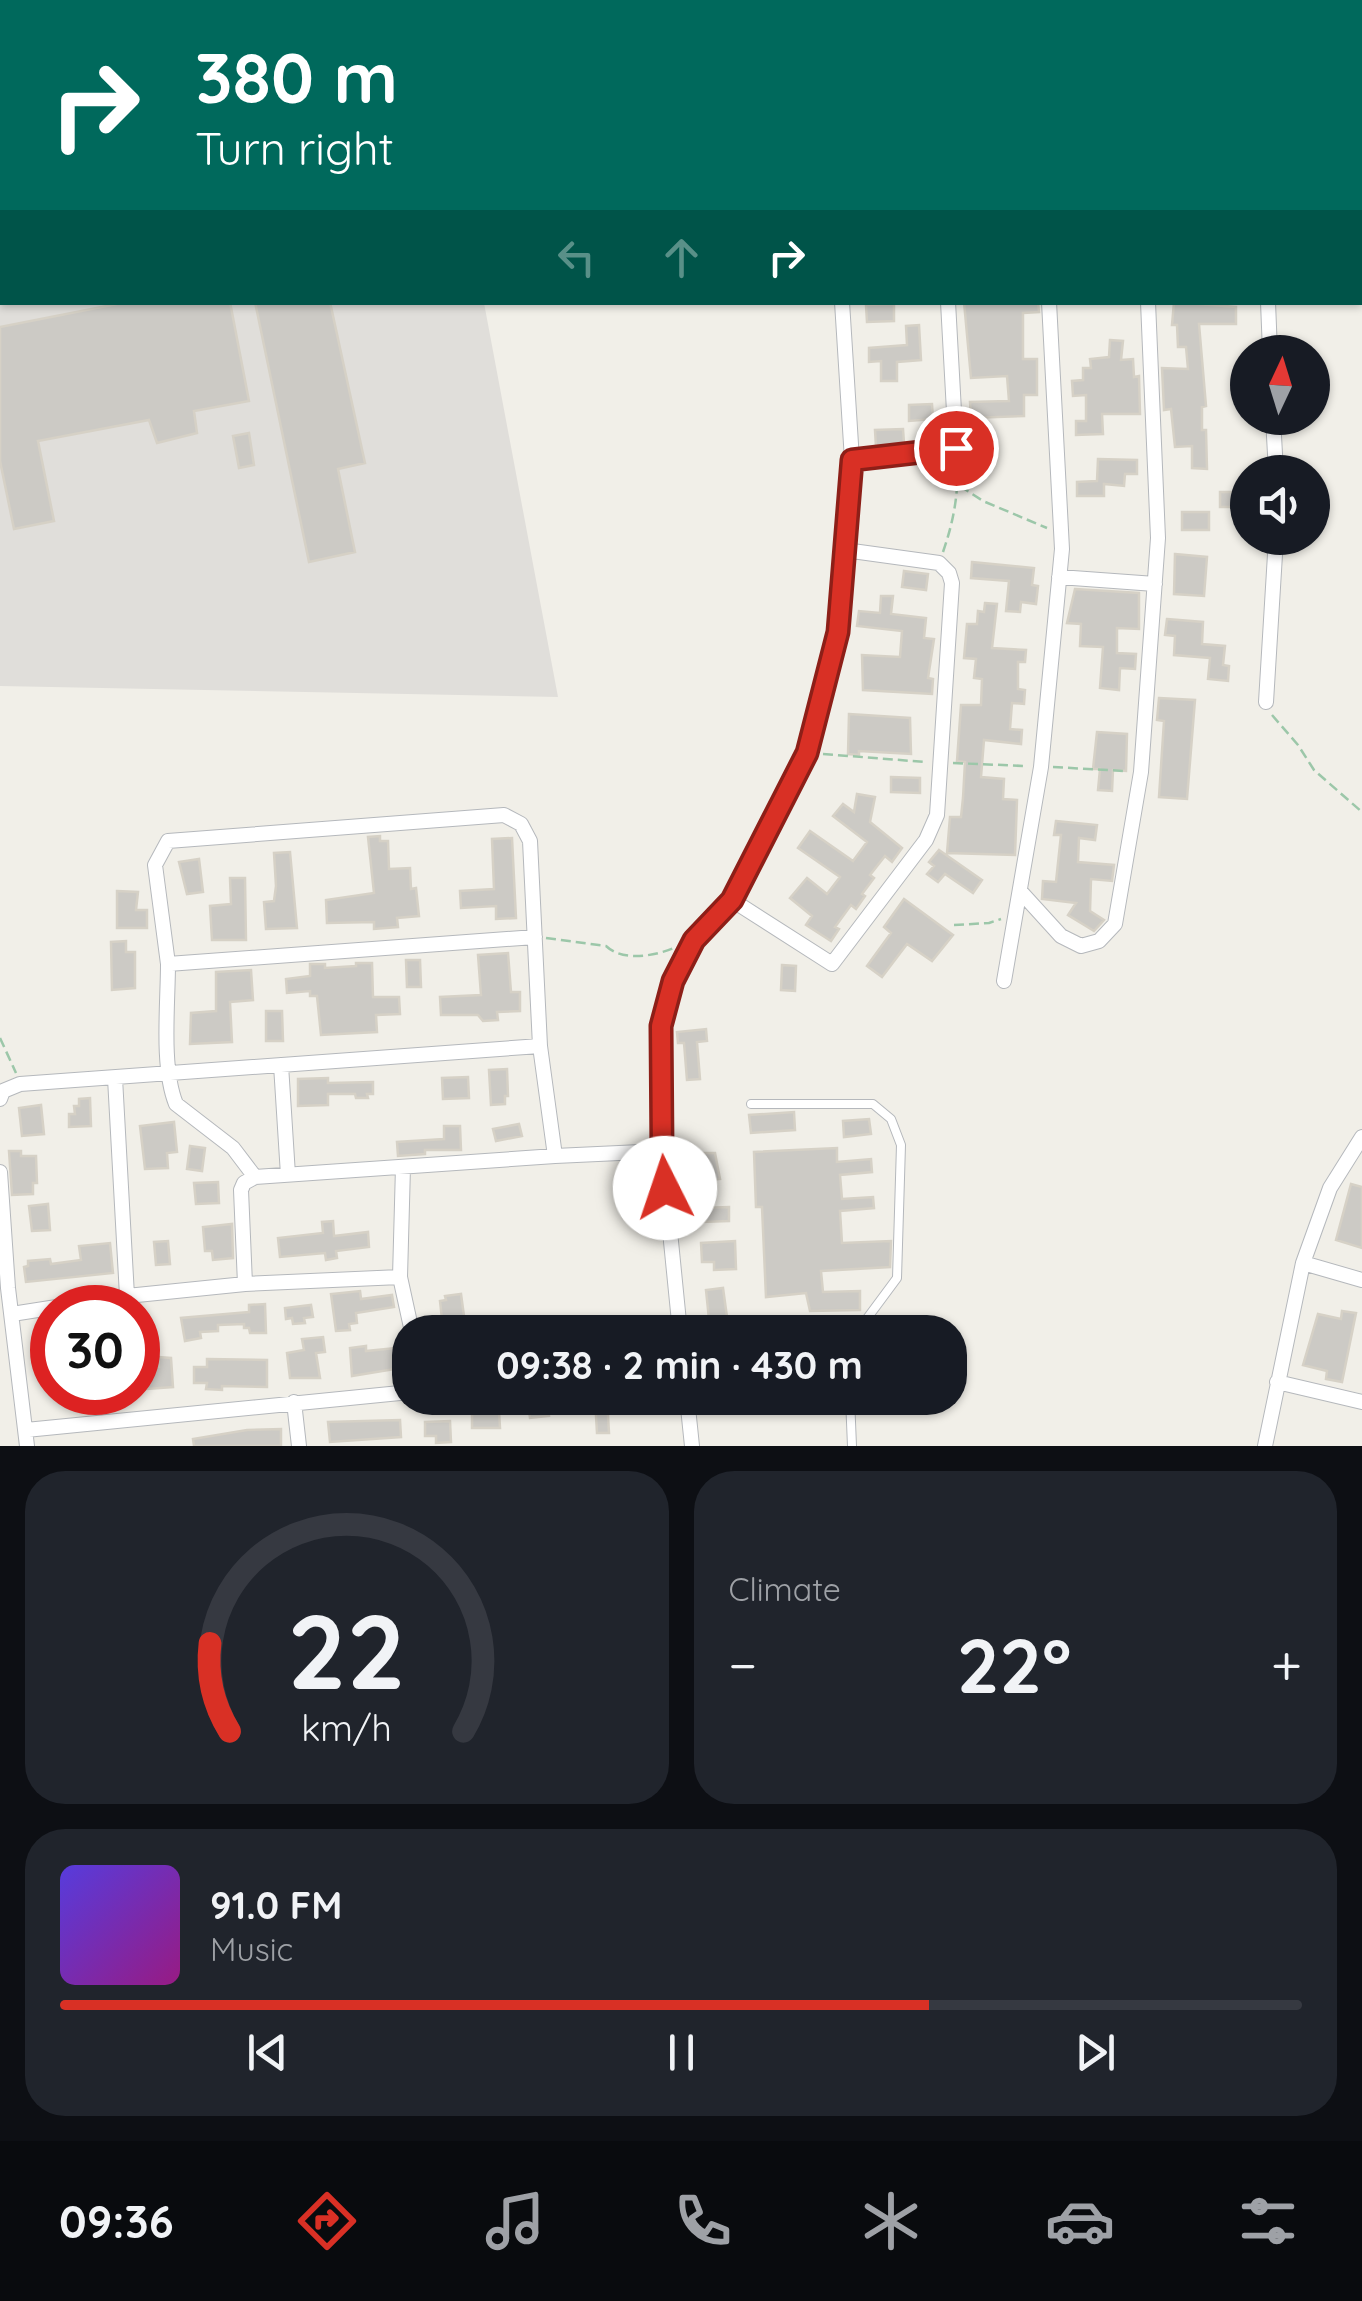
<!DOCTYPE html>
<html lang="en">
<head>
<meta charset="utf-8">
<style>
	body { margin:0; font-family:Quicksand,sans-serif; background:#20242c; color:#f1f3f6; height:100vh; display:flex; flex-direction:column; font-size:38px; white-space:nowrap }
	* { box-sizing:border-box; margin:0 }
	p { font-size:32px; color:#9ea1a6 }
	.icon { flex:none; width:55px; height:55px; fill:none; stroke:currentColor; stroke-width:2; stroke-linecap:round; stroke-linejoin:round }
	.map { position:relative; height:1446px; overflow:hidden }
	.side { display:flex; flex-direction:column; gap:25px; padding:25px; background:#0d0f14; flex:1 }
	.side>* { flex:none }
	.hud { position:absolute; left:0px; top:0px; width:1362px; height:305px; box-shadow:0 2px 8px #0004; background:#00695c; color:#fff; overflow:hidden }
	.needle { width:65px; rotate:4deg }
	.controls { position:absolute; left:1230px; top:335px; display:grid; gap:20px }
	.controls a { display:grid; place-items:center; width:100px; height:100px; border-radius:50%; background:#171b24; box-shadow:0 2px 8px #0004; font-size:50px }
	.speed { position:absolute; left:30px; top:1285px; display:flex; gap:20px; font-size:50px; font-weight:700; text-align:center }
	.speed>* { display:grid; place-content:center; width:130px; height:130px; border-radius:50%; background:#171b24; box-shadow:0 2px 8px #0004; line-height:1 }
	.speed .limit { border:15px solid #d22; background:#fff; color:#111 }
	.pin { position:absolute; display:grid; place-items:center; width:85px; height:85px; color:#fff; margin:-42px; border:5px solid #fff; border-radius:50%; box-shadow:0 2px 10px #0007 }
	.me { position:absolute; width:110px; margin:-55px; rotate:356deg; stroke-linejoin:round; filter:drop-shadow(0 0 8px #0008) }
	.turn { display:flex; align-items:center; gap:35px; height:210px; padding:0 30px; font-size:45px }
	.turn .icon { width:130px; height:130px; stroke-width:2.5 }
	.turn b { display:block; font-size:70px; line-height:85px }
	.lanes { display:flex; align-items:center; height:95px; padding:0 30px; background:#0003; justify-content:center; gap:50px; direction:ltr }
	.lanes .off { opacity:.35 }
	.big { font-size:75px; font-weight:700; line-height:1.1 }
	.side .tile { flex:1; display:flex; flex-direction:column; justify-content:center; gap:15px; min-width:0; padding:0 35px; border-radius:40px; background:#20242c }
	.side .dial { align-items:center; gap:0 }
	.dial svg { height:260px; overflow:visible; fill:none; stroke:#363941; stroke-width:7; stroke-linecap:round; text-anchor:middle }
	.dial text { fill:#f1f3f6; stroke:none }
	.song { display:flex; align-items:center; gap:30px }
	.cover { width:120px; height:120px; border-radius:15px; background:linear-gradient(135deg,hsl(250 70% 55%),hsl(310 70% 35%)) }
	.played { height:10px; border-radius:5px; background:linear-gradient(90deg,#d93025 70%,#363941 70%) }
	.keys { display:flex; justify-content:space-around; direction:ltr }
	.heat { display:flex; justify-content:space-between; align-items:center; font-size:55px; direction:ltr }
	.side .tiles { flex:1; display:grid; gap:25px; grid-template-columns:1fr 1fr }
	.tile:last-child { grid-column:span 2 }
	.trip { position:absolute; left:392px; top:1315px; width:575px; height:100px; border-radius:40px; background:#171b24; box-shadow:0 2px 8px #0004; font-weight:700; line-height:100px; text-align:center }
	.tabs { display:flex; height:160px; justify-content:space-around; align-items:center; background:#090b0e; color:#9ea1a6 }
	.tabs .icon { width:70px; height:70px }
	.tabs .active { color:#d93025 }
	.tabs b { font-size:45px; color:#f1f3f6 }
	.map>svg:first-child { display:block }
</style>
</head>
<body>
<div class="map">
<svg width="1362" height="1446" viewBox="0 0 1362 1446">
	<rect width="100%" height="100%" fill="#f1efe8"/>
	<path fill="#e0deda" d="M0 0H427V2H2V302L484 303 558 697 0 686Z"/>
	<path fill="#cccac5" stroke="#d6d1c6" stroke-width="2.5" d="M127 302H230L249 401 194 411 197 433 157 443 149 420 38 441 54 521 14 529 0 461V327Z
		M255 302H330L365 463 338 469 355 552 309 562Z
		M964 302H1038L1039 312 1023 313V359H1037V395H1024V416L971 418 970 402 1009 401 1007 376 971 378Z
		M1174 302 1236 307V324H1199L1206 406 1202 407V430H1206L1207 469 1192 468V446L1175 447 1171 409 1164 410 1162 368 1188 369 1186 347H1178L1177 325H1172Z
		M894 304V321L867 322 866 305Z
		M919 325 921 360 897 362V381H881V361L869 362V348L907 345 906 326Z
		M1110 340 1123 341 1121 360 1133 359 1134 377 1139 376 1140 414H1102L1103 434 1076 435V421H1086V395L1073 396 1072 381 1083 380V368H1091L1090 359 1109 357Z
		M932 404 933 419 909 421V405Z
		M903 429 904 443 876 447 875 430Z
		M249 433 254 465 239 468 233 436Z
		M1098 459 1137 460V474H1125L1124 486 1104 484V496H1077V482L1097 481Z
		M1220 492H1248V507H1220Z
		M1182 512H1209V530H1182Z
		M1175 554 1207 557 1204 596 1174 594Z
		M972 562 1034 568 1032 585 1038 586 1036 604 1021 602 1020 612 1006 611 1009 581 971 578Z
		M904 571 928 574 926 590 902 587Z
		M1075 589 1139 593V629L1117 628V653L1136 654 1135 669 1120 668 1119 690 1100 688 1103 647 1080 646 1081 624 1067 623Z
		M881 596H893L891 614 926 618 924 638 934 639 928 678 933 679 932 694 863 690 862 655 900 657 902 631 857 626 859 611 880 613Z
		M985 603 997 604 992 648 1026 650 1025 662H1018V689L1025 690 1024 704 1012 703 1010 729 1022 730 1021 744 984 740 981 777 1004 779 1003 799 1017 800 1015 855 947 853 950 817H961L963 798 965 762 957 761 961 705H981L982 679 974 678 976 659 964 658 967 624H977L978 611 984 612Z
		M1167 619 1203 622 1202 644 1225 646 1223 665 1229 666 1228 681 1208 679 1210 658 1174 655 1175 636 1165 635Z
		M1159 698 1195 700 1187 799 1159 797 1164 721 1157 720Z
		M849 714 910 718 911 754 859 751V755L848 754Z
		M1097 732 1127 734 1126 771 1113 770 1112 791 1098 790 1100 769H1093Z
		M891 777 920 778V793L891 792Z
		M857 794 875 797 870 822 902 848 892 862 885 856 870 875 874 878 862 894 865 896 856 909 851 905 835 927 839 929 831 941 806 925 812 916 790 898 807 878 827 894 840 877 798 848 810 831 853 861 867 842 833 816 843 804 854 812Z
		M1056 821 1097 825 1095 840 1079 838 1078 862 1114 865 1112 881 1091 879 1090 911 1104 920 1094 931 1068 915 1076 903 1042 899 1043 881 1056 882 1061 835H1054Z
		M380 836V841H388L389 869 410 868 411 889 416 888 419 916 397 918 398 927 374 929V922L327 923 326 900 374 893 368 837Z
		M512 838 516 918 496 919V906L461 908 460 891 494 889 492 839Z
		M939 850 982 880 973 893 945 874 938 882 927 874 934 866 929 862Z
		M290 852 297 928 266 929 264 902 274 901 276 886 274 853Z
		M199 859 203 892 187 894 179 862Z
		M230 878H245L246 940H212L210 906 231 904Z
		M117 891 138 892 136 910H147V928H117Z
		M904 899 953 935 932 961 907 944 882 977 867 966 891 933 884 927Z
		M126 941V952H135V988L112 990 111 942Z
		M508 953 511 992H520V1011L497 1012 498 1020 483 1021 478 1015H441L440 997 481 995 478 955Z
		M406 960H420L421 987H407Z
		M356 963H372L373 997H399L400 1014 376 1015 377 1032 321 1035 317 996H310V991L287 993 286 979 310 976V964H325V968L356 966Z
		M782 965 796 966 795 991 781 990Z
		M251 970 253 1000 230 1002 232 1042 190 1044 191 1013 216 1011V972Z
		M266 1011H282L283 1041H266Z
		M706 1029 707 1041 697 1042 700 1079 687 1080 684 1043H678L677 1032Z
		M507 1069 508 1096H505V1104L491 1105 489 1070Z
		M468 1077 469 1098 443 1099 442 1078Z
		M328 1078V1083L373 1082V1094H367L368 1098H356L355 1094H328V1105L298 1106V1079Z
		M90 1098 91 1126 69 1127V1114H75L74 1106H79V1099Z
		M41 1105 44 1134 22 1136 19 1108Z
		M794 1112 795 1130 751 1133 749 1115Z
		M869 1119 871 1134 844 1137 843 1121Z
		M174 1122 177 1152 167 1153 168 1168 145 1169 140 1126Z
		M519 1124 522 1136 496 1141 493 1129Z
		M444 1126H460L461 1150H425V1154L398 1156 397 1142 444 1139Z
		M190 1146 205 1148 202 1171 187 1169Z
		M837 1148V1162L871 1159 872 1172 840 1175 842 1199 873 1197 874 1208 840 1211 842 1243 891 1241 890 1267 821 1271 823 1292 860 1291V1310L810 1311 806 1293 766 1297 762 1207H756L754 1152Z
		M9 1151H21V1156H36L37 1183H33V1194L12 1195Z
		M696 1153H715L720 1179 693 1182 691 1165 696 1164Z
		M218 1182 219 1203 196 1204 194 1183Z
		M1351 1184 1362 1187V1248L1336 1240Z
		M48 1204 50 1230 32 1231 29 1206Z
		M729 1207V1221L701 1222V1208Z
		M333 1221 334 1236 368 1232 369 1247 336 1251 337 1258 326 1260 325 1253 280 1257 278 1238 323 1233 322 1222Z
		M232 1224 233 1258 213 1260 212 1251H205L203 1227Z
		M168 1241 170 1264 156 1265 154 1242Z
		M735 1241 736 1269 714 1270V1262H702L701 1243Z
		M110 1243 113 1273 26 1282 24 1267 28 1266V1261L50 1259 51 1264 81 1260 79 1246Z
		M723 1288 727 1317 709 1319 706 1290Z
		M360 1291 361 1299 392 1295 394 1307 356 1313 357 1323 349 1324 350 1330 336 1331 331 1294Z
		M461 1294 464 1316 442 1319 440 1301 446 1300 445 1296Z
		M265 1304 266 1333H250L249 1328H244V1324L218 1325V1331L200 1332 201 1338 185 1341 181 1318 249 1312V1305Z
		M311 1305 313 1317 304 1318 305 1323 293 1324 292 1318 286 1319 285 1308Z
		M1342 1311 1356 1313 1342 1382 1326 1379 1327 1371 1303 1365 1318 1314 1341 1319Z
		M323 1337 325 1352 316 1353 320 1378H290L287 1353 304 1350 302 1339Z
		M366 1346V1351L405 1347 407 1367 352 1376 350 1348Z
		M158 1357 171 1358 173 1387 147 1389 145 1369 159 1367Z
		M207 1359 267 1360V1387L222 1386V1390L206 1389 207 1383H194V1367H207Z
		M547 1398 549 1416 530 1418 529 1411 520 1412 519 1400Z
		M595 1398H607L609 1433H597Z
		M499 1411 500 1428H472V1412Z
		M400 1420 401 1437 330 1442 328 1422Z
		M450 1421 451 1442 436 1443V1436H425V1422Z
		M281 1429V1446H194L193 1439 247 1430Z"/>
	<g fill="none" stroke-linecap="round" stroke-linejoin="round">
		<defs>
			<path id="service" d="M0 216 2 214
				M751 1104H873L891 1119 901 1145 897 1278 857 1332
				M850 1398 852 1446"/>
			<path id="minor" d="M1250 0 1251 2
				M854 2 893 0
				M1268 302 1270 352
				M1273 418 1276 472
				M852 460 956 448 948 302
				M1059 577 1155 584
				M1266 702 1276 538
				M1020 891 1061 936 1081 946 1099 941 1115 924 1141 772 1158 538 1148 302
				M732 900 832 964 926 840 937 815 952 583 949 573 939 563 845 550
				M535 937 168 964 155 865 168 841 504 815 521 824 530 841 540 1046
				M168 964C168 1004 161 1067 176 1104L233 1148 255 1177
				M1004 981 1041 767 1062 549 1049 302
				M281 1065 288 1175
				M115 1078 127 1296
				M0 1099 3 1091 20 1084 540 1046 555 1156
				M0 1172 8 1288 27 1446
				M1303 1263 1362 1280
				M400 1277 403 1167
				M245 1284 241 1190 244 1183 255 1177 555 1156 662 1151
				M12 1314 127 1296 245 1284 400 1277 412 1332
				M680 1332 662 1151 661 1026 673 981 694 940 732 900 807 753 838 632 852 460 842 302
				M1277 1382 1362 1402
				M687 1398 692 1446
				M294 1402 299 1446
				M26 1430 410 1392
				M1265 1446 1303 1263 1330 1188 1362 1137"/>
		</defs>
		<use href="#service" stroke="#b5b8bc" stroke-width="10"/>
		<use href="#minor" stroke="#b5b8bc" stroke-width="16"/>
		<path stroke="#9cc7a9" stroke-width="2.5" stroke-dasharray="10 5" stroke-linecap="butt" d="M960 486 983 501 1047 528
			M943 552C953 523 959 494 957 463
			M1272 715 1298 745 1314 770 1362 812
			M823 754 925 762
			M953 763 1025 766
			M1053 767 1125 771
			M954 925 989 923 1001 919
			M546 938 606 946C623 962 654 956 674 948
			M0 1038 16 1073"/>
		<use href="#service" stroke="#fff" stroke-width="8"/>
		<use href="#minor" stroke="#fff" stroke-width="14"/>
	</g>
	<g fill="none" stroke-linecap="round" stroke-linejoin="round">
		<defs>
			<path id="route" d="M665 1188 662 1152 661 1026 673 981 694 940 732 900 807 753 838 632 852 460 956 448"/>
		</defs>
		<use href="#route" stroke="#8d1f18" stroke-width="25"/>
		<use href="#route" stroke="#d93025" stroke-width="18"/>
	</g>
</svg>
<div class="controls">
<a><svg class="needle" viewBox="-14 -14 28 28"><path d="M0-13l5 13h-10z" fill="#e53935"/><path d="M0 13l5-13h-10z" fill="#9ea1a6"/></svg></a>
<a><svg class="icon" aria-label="sound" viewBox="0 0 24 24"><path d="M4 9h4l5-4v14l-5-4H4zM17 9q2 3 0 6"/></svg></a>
</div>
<div class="speed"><div class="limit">30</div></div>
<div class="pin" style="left:956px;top:448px;background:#d93025"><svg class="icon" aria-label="arrive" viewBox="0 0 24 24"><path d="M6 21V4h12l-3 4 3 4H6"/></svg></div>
<svg class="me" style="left:665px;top:1188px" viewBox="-20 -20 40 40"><circle r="19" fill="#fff"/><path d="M0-13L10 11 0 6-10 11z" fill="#d93025"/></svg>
<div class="trip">09:38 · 2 min · 430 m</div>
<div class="hud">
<div class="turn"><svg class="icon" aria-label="right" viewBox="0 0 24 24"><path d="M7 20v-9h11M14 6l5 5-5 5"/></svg><div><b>380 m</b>Turn right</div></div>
<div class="lanes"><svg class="icon off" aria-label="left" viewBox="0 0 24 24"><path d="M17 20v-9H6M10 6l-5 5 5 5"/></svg><svg class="icon off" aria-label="ahead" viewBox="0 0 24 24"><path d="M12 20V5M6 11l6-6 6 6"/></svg><svg class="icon" aria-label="right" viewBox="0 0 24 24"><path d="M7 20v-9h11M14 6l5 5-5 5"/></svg></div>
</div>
</div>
<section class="side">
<div class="tiles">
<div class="tile dial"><svg viewBox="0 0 100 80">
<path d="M14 69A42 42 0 1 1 86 69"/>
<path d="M14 69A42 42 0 0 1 8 42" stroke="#d93025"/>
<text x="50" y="56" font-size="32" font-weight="700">22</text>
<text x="50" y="72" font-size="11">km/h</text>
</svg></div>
<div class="tile"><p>Climate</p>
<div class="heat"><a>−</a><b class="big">22°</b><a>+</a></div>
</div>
<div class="tile">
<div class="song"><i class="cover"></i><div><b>91.0 FM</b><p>Music</p></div></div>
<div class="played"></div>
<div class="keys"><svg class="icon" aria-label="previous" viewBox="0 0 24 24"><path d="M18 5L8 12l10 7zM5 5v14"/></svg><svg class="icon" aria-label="pause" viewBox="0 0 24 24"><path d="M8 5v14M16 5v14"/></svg><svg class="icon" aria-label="next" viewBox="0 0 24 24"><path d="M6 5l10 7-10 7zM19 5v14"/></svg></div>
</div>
</div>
</section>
<nav class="tabs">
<b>09:36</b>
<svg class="icon active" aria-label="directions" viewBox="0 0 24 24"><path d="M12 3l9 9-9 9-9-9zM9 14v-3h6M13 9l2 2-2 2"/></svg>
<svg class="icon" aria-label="music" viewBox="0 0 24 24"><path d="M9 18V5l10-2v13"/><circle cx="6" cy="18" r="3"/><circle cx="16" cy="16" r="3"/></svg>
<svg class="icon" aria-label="phone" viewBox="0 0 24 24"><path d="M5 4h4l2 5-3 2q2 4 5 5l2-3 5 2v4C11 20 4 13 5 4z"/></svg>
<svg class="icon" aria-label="climate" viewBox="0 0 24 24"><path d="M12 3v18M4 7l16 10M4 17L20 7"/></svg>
<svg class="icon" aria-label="car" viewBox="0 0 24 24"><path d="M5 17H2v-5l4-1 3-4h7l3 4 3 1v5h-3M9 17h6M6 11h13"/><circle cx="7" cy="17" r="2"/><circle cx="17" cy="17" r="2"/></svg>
<svg class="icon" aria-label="filters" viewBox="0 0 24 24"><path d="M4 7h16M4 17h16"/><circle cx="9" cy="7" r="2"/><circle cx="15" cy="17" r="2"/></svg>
</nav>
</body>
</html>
